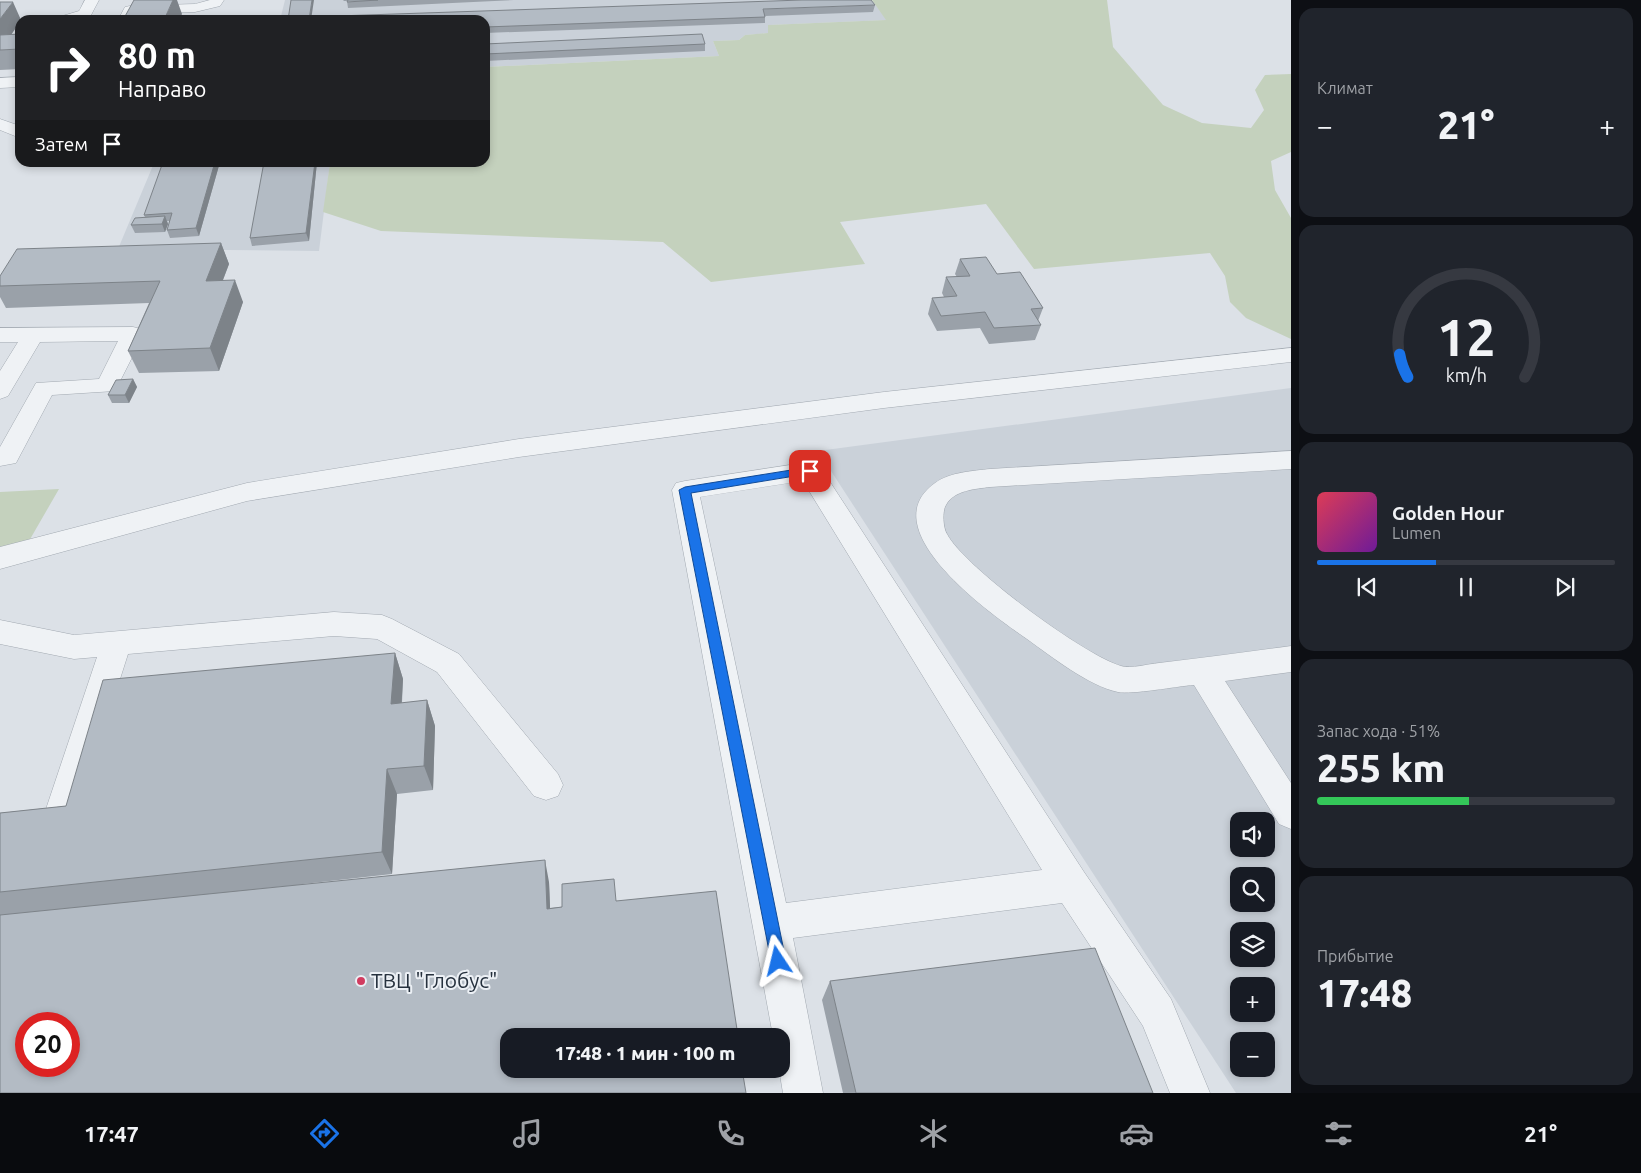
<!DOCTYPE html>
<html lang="ru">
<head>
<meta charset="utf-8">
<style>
	body { margin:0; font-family:Ubuntu,sans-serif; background:#20242c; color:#f1f3f6; height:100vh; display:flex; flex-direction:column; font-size:19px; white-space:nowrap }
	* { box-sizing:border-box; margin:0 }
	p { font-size:16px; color:#9ea1a6 }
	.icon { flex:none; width:28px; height:28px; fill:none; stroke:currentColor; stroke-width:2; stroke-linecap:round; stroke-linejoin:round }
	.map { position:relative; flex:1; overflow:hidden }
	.panel { display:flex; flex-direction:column; gap:8px; padding:8px; background:#0d0f14; width:350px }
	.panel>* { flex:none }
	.hud { position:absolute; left:15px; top:15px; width:475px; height:152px; border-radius:15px; box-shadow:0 2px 8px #0003; background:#202124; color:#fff; overflow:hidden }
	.controls { position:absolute; left:1230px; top:812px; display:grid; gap:10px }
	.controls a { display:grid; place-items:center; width:45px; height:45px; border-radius:10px; background:#171b24; box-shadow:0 2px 8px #0003; font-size:25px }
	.speed { position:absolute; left:15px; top:1012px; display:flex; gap:10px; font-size:25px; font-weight:700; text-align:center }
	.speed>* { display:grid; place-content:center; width:65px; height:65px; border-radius:50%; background:#171b24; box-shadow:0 2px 8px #0003; line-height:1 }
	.speed .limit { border:8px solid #d22; background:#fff; color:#111 }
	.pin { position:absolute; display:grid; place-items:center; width:42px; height:42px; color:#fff; margin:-21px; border-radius:10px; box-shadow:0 2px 8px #0006 }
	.me { position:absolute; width:55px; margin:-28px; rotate:350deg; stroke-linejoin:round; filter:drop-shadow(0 0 4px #0008) }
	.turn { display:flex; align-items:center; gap:18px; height:105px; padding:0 20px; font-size:22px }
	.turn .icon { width:65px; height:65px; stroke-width:2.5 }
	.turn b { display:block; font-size:35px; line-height:42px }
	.then { display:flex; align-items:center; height:48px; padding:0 20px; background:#0003; gap:10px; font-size:19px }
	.big { font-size:38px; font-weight:800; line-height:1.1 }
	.panel .tile { flex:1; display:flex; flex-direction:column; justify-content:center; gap:8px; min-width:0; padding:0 18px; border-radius:15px; background:#20242c }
	.panel .dial { align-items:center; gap:0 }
	.dial svg { height:130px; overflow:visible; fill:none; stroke:#363941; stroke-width:7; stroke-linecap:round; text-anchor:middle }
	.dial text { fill:#f1f3f6; stroke:none }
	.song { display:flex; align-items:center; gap:15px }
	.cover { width:60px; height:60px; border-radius:8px; background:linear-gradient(135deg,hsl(350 70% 55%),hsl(280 70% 35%)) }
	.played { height:5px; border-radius:2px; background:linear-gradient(90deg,#1a73e8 40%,#363941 40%) }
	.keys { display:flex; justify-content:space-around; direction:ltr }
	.heat { display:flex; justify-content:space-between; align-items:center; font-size:28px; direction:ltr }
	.charge { height:8px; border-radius:4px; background:linear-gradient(90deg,#34c759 51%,#363941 0) }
	.trip { position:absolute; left:500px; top:1028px; width:290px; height:50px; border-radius:15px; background:#171b24; box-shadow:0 2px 8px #0003; font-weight:800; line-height:50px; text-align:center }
	.tab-bar { display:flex; height:80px; justify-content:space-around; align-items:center; background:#090b0e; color:#9ea1a6 }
	.tab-bar .icon { width:35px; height:35px }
	.tab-bar .selected { color:#1a73e8 }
	.tab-bar b { font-size:22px; color:#f1f3f6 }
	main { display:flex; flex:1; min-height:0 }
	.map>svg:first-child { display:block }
</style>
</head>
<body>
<main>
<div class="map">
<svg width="1291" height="1093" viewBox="0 0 1291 1093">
	<rect width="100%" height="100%" fill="#dce1e7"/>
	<path fill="#cad1d9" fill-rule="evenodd" d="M285 0H872L887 20 769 25V33L745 35 739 40 713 41 719 56 485 67V20H280Z
		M154 163H330L319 251 118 249Z
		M1291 388V1093H1236L818 451ZM1239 821H1266V849H1239ZM1239 876H1266V904H1239ZM1239 931H1266V959H1239ZM1239 986H1266V1014H1239ZM1239 1041H1266V1069H1239Z"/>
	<path fill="#c4d1bd" d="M872 0H1107L1113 47 1163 105 1202 123 1251 128 1264 110 1255 90 1265 75 1291 74V152L1271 161 1275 190 1291 218V339L1246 318 1230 302 1225 276 1210 253 1034 269 986 204 840 222 865 264 711 282 663 242 381 231 323 212 330 163 485 162V67L719 56 713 41 739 40 745 35 768 33V25L886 20Z
		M59 489 29 541 0 548V492Z"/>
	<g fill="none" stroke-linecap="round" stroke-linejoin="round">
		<defs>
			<path id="minor" d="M85 0H99L90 17 80 20H57L59 17 79 11Z
				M210 0H224L220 6 195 12 135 14 132 20H118L125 7 130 6 195 4Z
				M20 77V87L0 88V78Z
				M0 119 20 126V138L0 130Z
				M133 327 141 329 144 334 115 391 52 395 16 463 0 466V447L36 383 99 379 118 341 40 342 8 396 0 399V371L18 342H0V328Z
				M1291 348V362L884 408 519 457 247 501 0 569V547L247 483 519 439 884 392Z
				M1291 451V469L990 487C976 489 954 490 946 505 942 511 943 528 947 534 964 567 1085 656 1121 666 1131 669 1148 664 1159 663 1203 658 1247 652 1291 646V672L1225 681 1291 783V829L1279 824 1194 685C1178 686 1131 695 1118 692 1089 686 1052 657 1027 639 992 615 870 529 935 483 950 472 973 471 990 469Z
				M810 462 819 465 1084 872 1171 999 1210 1093H1170L1143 1026 1062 903 793 938 823 1093H783L779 1069H781V1036H773L672 490 676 483 685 481ZM803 481 1042 870 786 903 700 497Z
				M334 612 382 615 392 619 459 654 558 774 563 785 558 796 546 800 534 796 437 672 377 639 334 636 128 654 75 820 63 825 51 820 46 809 97 657 74 659 0 644V620L74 635Z"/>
		</defs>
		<use href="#minor" stroke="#a2a9b1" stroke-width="1"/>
		<use href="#minor" fill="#eff2f5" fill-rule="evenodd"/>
	</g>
	<path fill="#9aa1a9" d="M343 0H514L348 8 347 1H344Z
		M875 5 873 12 765 16V23L485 33V20Z
		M485 44H705V51L485 61Z
		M20 49V69L0 70V50Z
		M220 162 199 236 170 238 167 230 170 221H167L168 224 165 232 135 233 131 225 145 217 144 215Z
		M317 162 309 241 252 246 250 238Z
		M221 243 229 264 223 280 243 302 219 371 139 373 128 351 149 303 6 308 0 297V276Z
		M960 259 997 274 1043 308 1038 321 1041 325 1035 340 989 344 980 328 937 331 928 314 932 298 944 297 942 293 946 277H957L955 274Z
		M133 379 137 387 129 403H112L108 395Z
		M395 653 403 679 402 703 427 700 435 726 433 790 397 794 392 874 303 884 549 882 550 908 616 901 0 1093V813L66 806Z
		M830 981 1153 1093H843L822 1000Z"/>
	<path fill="#7d8389" d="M173 0H177L182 14 179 20H164Z
		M312 0H314L311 20H309Z
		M13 2 21 20H20V22L2 48 0 44V19Z
		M215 162H220L199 236 196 228Z
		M315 162H317L309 241 306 233Z
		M165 216 168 224 165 232 162 224Z
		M221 243 229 264 214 303 206 281Z
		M235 280 243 302 219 371 210 348Z
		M133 379 137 387 129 403 125 395Z
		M395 653 403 679 400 729 391 704Z
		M427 700 435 726 433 790 424 766Z
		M387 769 397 794 392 874 382 852Z
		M545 860 549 882 551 930 547 909Z"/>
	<path fill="#b3bbc4" stroke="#7d8389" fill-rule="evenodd" d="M134 0H173L164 20H123Z
		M291 0H312L309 20H288Z
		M348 0H378L347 2Z
		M802 0H871L875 5 763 9 765 17 485 27V20H330V19H336L337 16Z
		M0 2H13L0 19Z
		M20 34V49L0 50V35Z
		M702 34 705 44 485 54V44Z
		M163 162H215L196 228 167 230 172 213 144 215Z
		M264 162H315L306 233 250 238Z
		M165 216 162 224 131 225 135 218Z
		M221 243 206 281 235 280 210 348 128 351 160 281 0 286V276L17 249Z
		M986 257 997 274 1020 272 1043 308 1031 309 1041 325 994 328 985 312 941 316 932 298 957 296 946 277 970 276 960 259Z
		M133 379 125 395H108L116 380Z
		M395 653 391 704 427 700 424 766 387 769 382 852 0 892V813L66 806 103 680Z
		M545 860 547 909 562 907V884L614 879 616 901 716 891 738 1036H509V1069H742L746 1093H0V915ZM26 1024H69V1066H26Z
		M1095 948 1153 1093H856L830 981Z"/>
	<path fill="#1a73e8" stroke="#114b97" d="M810 467 815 471 813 473 691 493 786 961 784 966 778 969 773 966 771 961 679 490 685 487Z"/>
	<circle fill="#d13c60" stroke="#ecf0f5" stroke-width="2" cx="361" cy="981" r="5"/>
	<g text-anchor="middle" stroke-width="4" stroke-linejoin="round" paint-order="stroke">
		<g font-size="21" fill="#26313e" stroke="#ecf0f5" text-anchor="start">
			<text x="371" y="988">ТВЦ "Глобус"</text>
		</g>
	</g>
</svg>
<div class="controls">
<a><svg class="icon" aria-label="sound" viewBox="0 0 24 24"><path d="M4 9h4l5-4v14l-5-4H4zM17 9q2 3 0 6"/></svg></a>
<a><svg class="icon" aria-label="search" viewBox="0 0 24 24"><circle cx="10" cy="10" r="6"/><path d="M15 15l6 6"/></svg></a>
<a><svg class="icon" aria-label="layers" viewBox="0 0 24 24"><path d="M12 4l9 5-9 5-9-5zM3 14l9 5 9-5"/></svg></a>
<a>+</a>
<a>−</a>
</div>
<div class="speed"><div class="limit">20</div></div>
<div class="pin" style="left:810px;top:471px;background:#d93025"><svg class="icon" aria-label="arrive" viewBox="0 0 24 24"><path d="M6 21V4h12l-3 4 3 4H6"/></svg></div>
<svg class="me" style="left:778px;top:961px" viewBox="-20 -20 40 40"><path d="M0-17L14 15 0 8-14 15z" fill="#1a73e8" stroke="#fff" stroke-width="4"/></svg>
<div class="trip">17:48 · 1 мин · 100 m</div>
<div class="hud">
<div class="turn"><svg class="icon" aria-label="right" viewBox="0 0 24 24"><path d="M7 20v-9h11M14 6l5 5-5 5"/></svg><div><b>80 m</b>Направо</div></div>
<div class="then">Затем<svg class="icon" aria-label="arrive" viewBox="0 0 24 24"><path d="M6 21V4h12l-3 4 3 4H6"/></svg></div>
</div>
</div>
<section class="panel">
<div class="tile"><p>Климат</p>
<div class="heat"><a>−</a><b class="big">21°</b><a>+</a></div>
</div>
<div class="tile dial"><svg viewBox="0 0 100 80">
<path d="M14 69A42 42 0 1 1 86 69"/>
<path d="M14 69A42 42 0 0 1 9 55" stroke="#1a73e8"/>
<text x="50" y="56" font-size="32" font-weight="700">12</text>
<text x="50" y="72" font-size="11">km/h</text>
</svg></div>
<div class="tile">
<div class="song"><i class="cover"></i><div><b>Golden Hour</b><p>Lumen</p></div></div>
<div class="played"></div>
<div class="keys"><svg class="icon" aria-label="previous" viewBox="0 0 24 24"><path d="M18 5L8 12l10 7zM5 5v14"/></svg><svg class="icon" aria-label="pause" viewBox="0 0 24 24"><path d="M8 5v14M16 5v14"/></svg><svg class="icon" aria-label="next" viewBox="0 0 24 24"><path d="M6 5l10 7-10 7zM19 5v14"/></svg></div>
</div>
<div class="tile"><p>Запас хода · 51%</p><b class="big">255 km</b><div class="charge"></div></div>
<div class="tile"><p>Прибытие</p><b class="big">17:48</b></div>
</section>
</main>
<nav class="tab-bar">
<b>17:47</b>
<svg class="icon selected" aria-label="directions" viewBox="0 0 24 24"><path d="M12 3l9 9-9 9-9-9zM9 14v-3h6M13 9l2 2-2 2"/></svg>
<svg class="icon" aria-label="music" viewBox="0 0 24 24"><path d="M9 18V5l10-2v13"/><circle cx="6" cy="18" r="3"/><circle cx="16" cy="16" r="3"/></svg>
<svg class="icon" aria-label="phone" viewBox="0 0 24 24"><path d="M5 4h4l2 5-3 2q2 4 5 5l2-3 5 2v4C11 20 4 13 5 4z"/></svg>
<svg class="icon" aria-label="climate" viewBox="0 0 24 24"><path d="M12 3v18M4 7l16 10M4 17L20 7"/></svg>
<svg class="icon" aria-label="car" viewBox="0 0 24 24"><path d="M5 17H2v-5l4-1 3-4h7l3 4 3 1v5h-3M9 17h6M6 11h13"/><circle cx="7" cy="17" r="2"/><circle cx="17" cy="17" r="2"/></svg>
<svg class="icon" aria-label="filters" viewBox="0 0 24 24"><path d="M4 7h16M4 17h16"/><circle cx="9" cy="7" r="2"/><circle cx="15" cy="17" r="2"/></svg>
<b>21°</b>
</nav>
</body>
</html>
